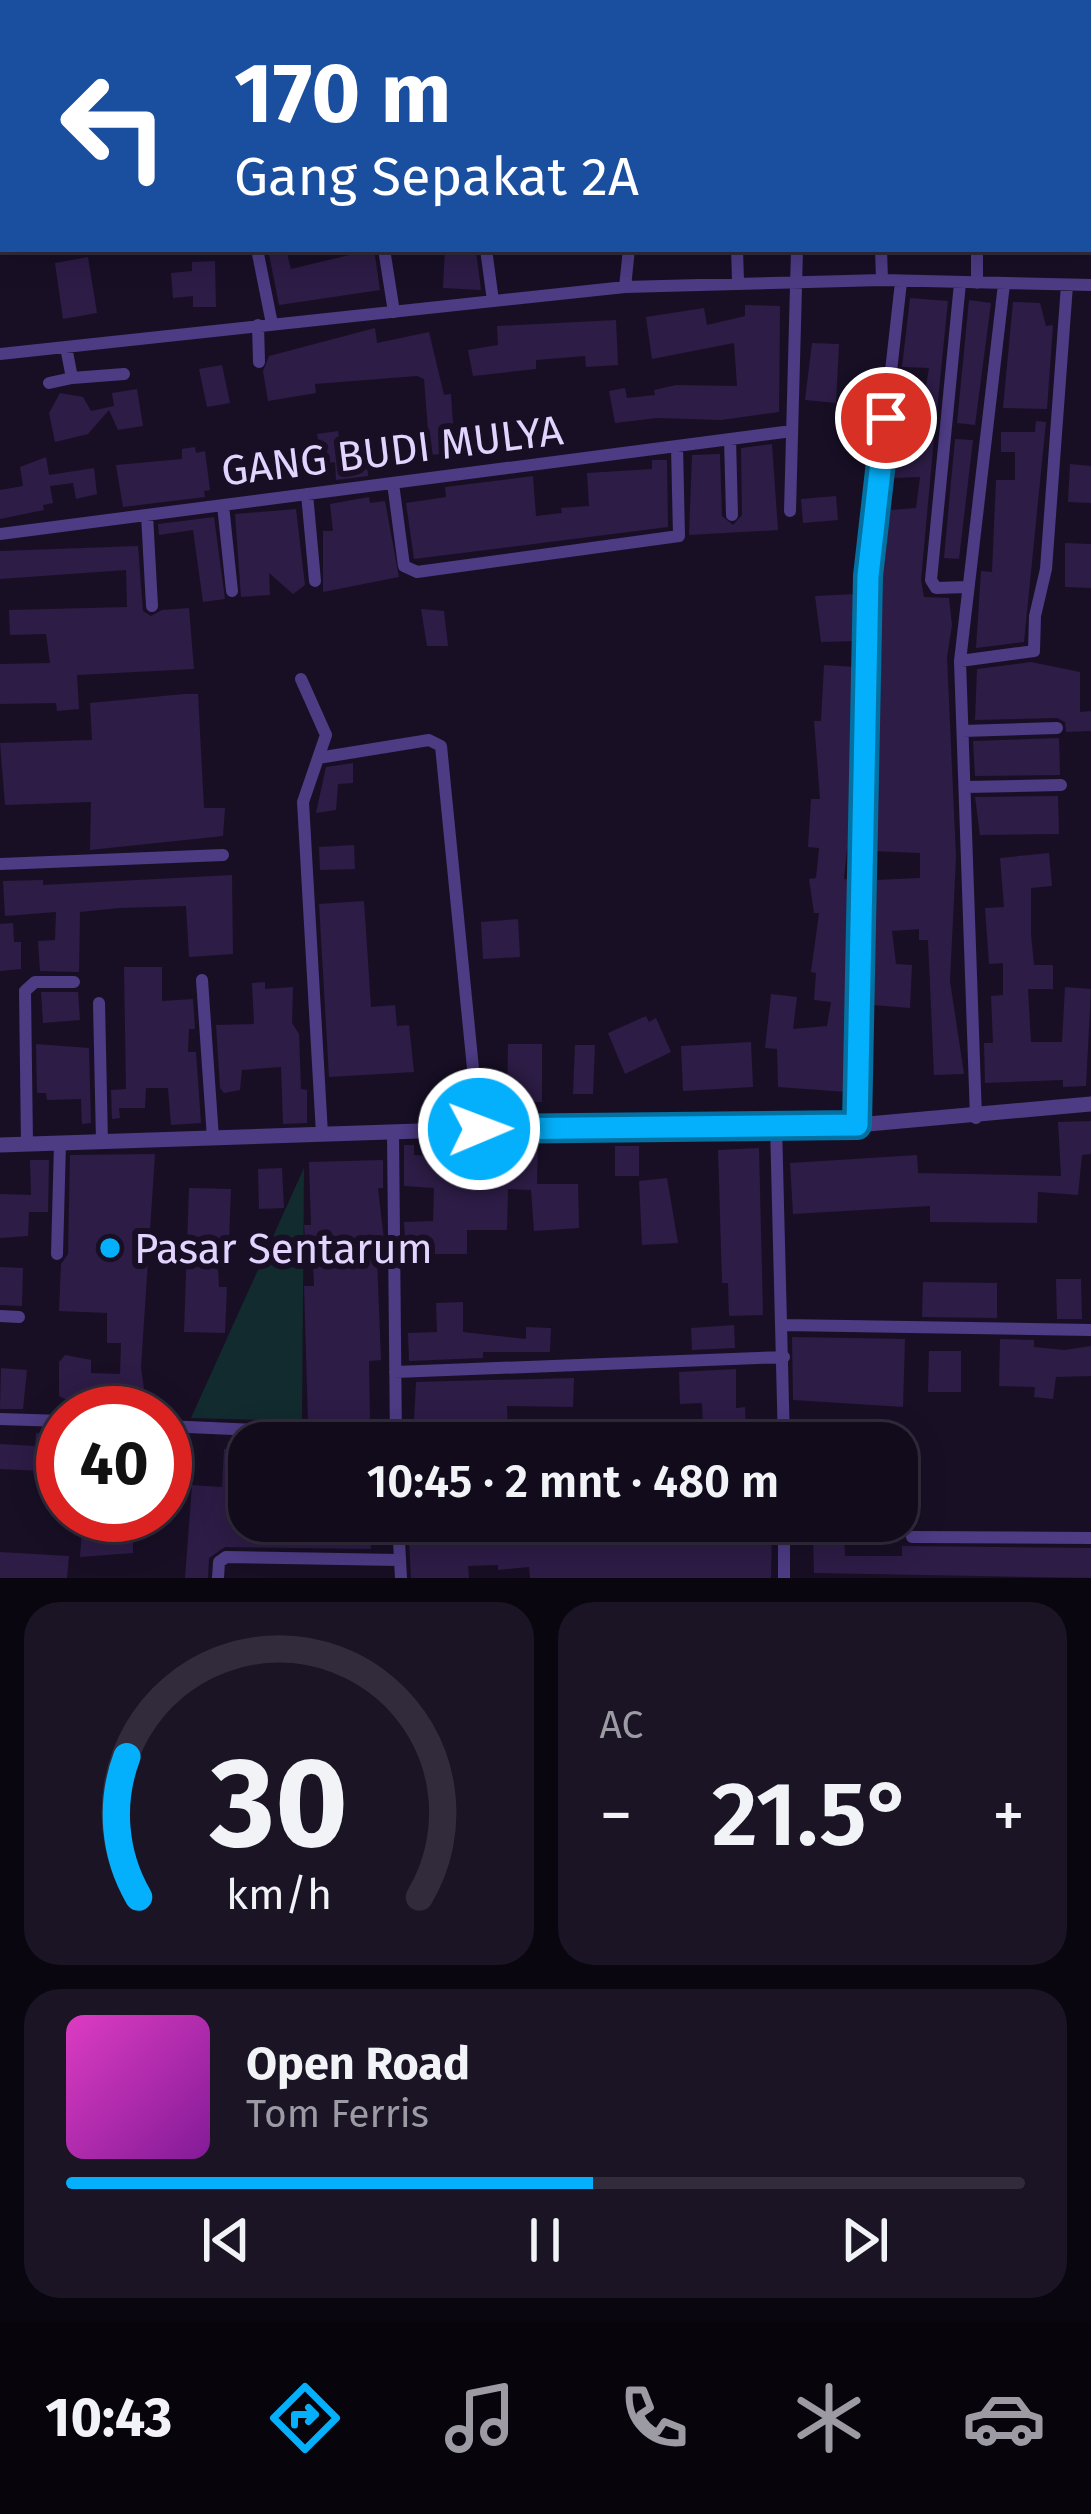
<!DOCTYPE html>
<html lang="id">
<head>
<meta charset="utf-8">
<style>
	body { margin:0; font-family:"Fira Sans",sans-serif; background:#1b1425; color:#f1f3f6; height:100vh; display:flex; flex-direction:column; font-size:45px; white-space:nowrap }
	* { box-sizing:border-box; margin:0 }
	p { font-size:39px; color:#9c9ba3 }
	.icon { flex:none; width:66px; height:66px; fill:none; stroke:currentColor; stroke-width:2; stroke-linecap:round; stroke-linejoin:round }
	.map { position:relative; height:1578px; overflow:hidden }
	.drawer { display:flex; flex-direction:column; gap:24px; padding:24px; background:#0a060f; flex:1 }
	.drawer>* { flex:none }
	.guide { position:absolute; left:0px; top:0px; width:1092px; height:252px; box-shadow:0 6px 30px #0003,0 0 0 3px #312b3b; background:#1a4fa0; color:#fff; overflow:hidden }
	.speed { position:absolute; left:36px; top:1386px; display:flex; gap:24px; font-size:60px; font-weight:700; text-align:center }
	.speed>* { display:grid; place-content:center; width:156px; height:156px; border-radius:50%; background:#120b1c; box-shadow:0 6px 30px #0003,0 0 0 3px #312b3b; line-height:1 }
	.speed .limit { border:18px solid #d22; background:#fff; color:#111 }
	.pin { position:absolute; display:grid; place-items:center; width:102px; height:102px; color:#fff; margin:-51px; border:6px solid #fff; border-radius:50%; box-shadow:0 3px 12px #0007 }
	.me { position:absolute; width:132px; margin:-66px; rotate:89deg; stroke-linejoin:round; filter:drop-shadow(0 0 9px #0008) }
	.turn { display:flex; align-items:center; gap:42px; height:252px; padding:0 36px; font-size:54px }
	.turn .icon { width:156px; height:156px; stroke-width:2.5 }
	.turn b { display:block; font-size:84px; line-height:102px }
	.big { font-size:90px; font-weight:600; line-height:1.1 }
	.drawer .tile { flex:1; display:flex; flex-direction:column; justify-content:center; gap:18px; min-width:0; padding:0 42px; border-radius:36px; background:#1b1425 }
	.drawer .dial { align-items:center; gap:0 }
	.dial svg { height:312px; overflow:visible; fill:none; stroke:#312b3b; stroke-width:7; stroke-linecap:round; text-anchor:middle }
	.dial text { fill:#f1f3f6; stroke:none }
	.song { display:flex; align-items:center; gap:36px }
	.cover { width:144px; height:144px; border-radius:18px; background:linear-gradient(135deg,hsl(310 70% 55%),hsl(290 70% 35%)) }
	.played { height:12px; border-radius:6px; background:linear-gradient(90deg,#04b0fb 55%,#312b3b 55%) }
	.keys { display:flex; justify-content:space-around; direction:ltr }
	.heat { display:flex; justify-content:space-between; align-items:center; font-size:66px; direction:ltr }
	.drawer .tiles { flex:1; display:grid; gap:24px; grid-template-columns:1fr 1fr }
	.tile:last-child { grid-column:span 2 }
	.trip { position:absolute; left:228px; top:1422px; width:690px; height:120px; border-radius:36px; background:#120b1c; box-shadow:0 6px 30px #0003,0 0 0 3px #312b3b; font-weight:600; line-height:120px; text-align:center }
	.dock { display:flex; height:192px; justify-content:space-around; align-items:center; background:#07040b; color:#9c9ba3 }
	.dock .icon { width:84px; height:84px }
	.dock .on { color:#04b0fb }
	.dock b { font-size:54px; color:#f1f3f6 }
	.map>svg:first-child { display:block }
</style>
</head>
<body>
<div class="map">
<svg width="1091" height="1578" viewBox="0 0 1091 1578">
	<rect width="100%" height="100%" fill="#180f25"/>
	<path fill="#122b2f" d="M304 1168 302 1421 191 1418Z"/>
	<path fill="#2d1c46" d="M268 249H286L291 269 374 249 380 290 279 305Z
		M445 249 476 251 481 290 443 288Z
		M88 257 97 313 63 319 55 263Z
		M215 261 216 307H193V296L173 298 171 273 192 271V262Z
		M910 298 948 301 936 420 897 415 898 399 923 403 929 368 902 367Z
		M969 300 991 303 975 425 957 423Z
		M1013 302 1040 303 1046 326 1053 325 1047 409 1003 408Z
		M745 305 780 306 779 412 721 420 657 418 615 423 609 391 625 388 627 398 655 395 654 390 676 385 737 386 734 343 652 359 646 317 704 308 707 325 745 316Z
		M616 320 618 365 586 367 585 356 536 360V369L473 376 468 350 498 345 497 326Z
		M375 328 377 343 429 332 444 395 451 394 455 453 430 455 424 379 417 376 315 384 316 393 268 401 263 371 269 356Z
		M812 343 839 344 836 403 805 400Z
		M222 365 230 403 207 407 199 369Z
		M137 389 143 426 118 430 109 410 88 434 55 442 49 413 60 393 83 397 91 411 114 406 112 393Z
		M1036 421 1046 422 1024 642 976 648 981 571 992 572 996 480H1015V452H1001V432H1035Z
		M338 431 341 450 367 449 368 476 336 480 335 462 322 464 317 434Z
		M920 438H934L921 580 924 597 949 598 952 625 947 657 956 857 950 981 964 1074 934 1075 928 940H919V929L892 931 896 964 912 965 910 1008 873 1005 875 880 920 878V853L873 851 883 534 890 510 916 508 920 477 892 478 893 450 920 449Z
		M955 439 973 440 959 559 944 558Z
		M772 444 778 530 689 535 692 455 720 454 722 516 733 525 742 515 741 448Z
		M195 447 196 453 205 451 210 490 204 491 205 497 123 507 116 465 182 459V449Z
		M46 457 49 475 94 468 97 494 76 499 73 483 50 486 53 503 43 505 44 510 0 519V490L23 486 20 467Z
		M652 460H667L668 527 414 559 406 503 446 497 445 487 533 476 536 516 562 513 561 508 589 506 587 473 652 469Z
		M1070 464 1091 466V503L1068 502Z
		M836 496 838 520 803 523 801 499Z
		M369 497 370 503 385 501 399 577 323 592V531H333L330 504Z
		M296 509 305 585 293 594 269 573 270 595 241 597 235 514Z
		M214 517 225 599 203 602 193 530 159 535 158 524Z
		M1065 543 1091 544V588L1065 587Z
		M138 546 143 611 151 616 162 610 189 608 194 669 77 675 79 709 57 711 56 703 0 704V664L50 663 46 634 10 635 9 610 127 607 126 570 0 579V551Z
		M855 594V641L821 642 815 596Z
		M421 609 444 611 448 646H427Z
		M1031 662 1080 672V712L1091 711V731L1066 732 1065 722 1057 718 975 720 977 669Z
		M824 665 856 667 852 849H847L844 879 851 880 847 1092 778 1087 777 1049 765 1048 771 994 797 997 793 1029 827 1026 831 1002 814 1000 816 973 811 972 819 913H814L809 879 816 878 819 848 808 847 811 799H820L814 721H821Z
		M184 694H198L204 808H225L223 836 90 850 91 802 5 805 0 743 92 740 90 703Z
		M1059 738 1060 775 975 776 973 741Z
		M353 763V783L338 784 336 810 316 813 326 767Z
		M1058 796 1059 834 980 835 975 797Z
		M354 845 355 869 320 870 319 847Z
		M1049 853 1052 886 1031 888V934L1034 965H1053V989H1028L1031 1042H1062L1065 987 1091 989 1086 1086 1063 1087V1080L985 1083 984 1043H993L991 996 1003 995V963L989 964 985 908 1004 907 1000 858Z
		M232 875 233 954 189 957 186 906 119 908 80 912 79 972 40 971 38 941 55 940 56 912 5 916 3 881 43 880V885Z
		M364 901 371 1007 395 1005 397 1026 409 1025 414 1072 329 1077 319 904Z
		M518 919 520 957 483 959 481 922Z
		M13 923 14 942H21V969L0 971V924Z
		M124 967H162V1001L193 999 195 1029H189L188 1052H196L201 1123 171 1125 168 1088H146L145 1108H119L120 1118 112 1119 111 1090 126 1089Z
		M265 982V989L293 987 292 1023 299 1034 301 1089 307 1090V1123L283 1124 281 1067 242 1070 240 1090 224 1093 220 1088 216 1025 254 1024 252 983Z
		M41 992H78L80 1020 43 1023Z
		M646 1016 649 1022 656 1018 671 1052 625 1074 608 1033Z
		M751 1042 753 1087 683 1091 681 1046Z
		M36 1044 89 1048 91 1123 82 1124 81 1099 47 1100 46 1093H37Z
		M508 1044H542V1102H507Z
		M575 1045H595L593 1094H573Z
		M1091 1121V1154L1082 1155 1078 1195 1038 1192 1037 1223 930 1222V1206L793 1214 790 1163 917 1155 918 1173 1061 1176 1058 1122Z
		M538 1144 537 1184H578L579 1228 534 1231 531 1190 508 1189 507 1230H467V1254H433V1239H405L404 1222 433 1221 434 1188 404 1186V1145H414V1155L472 1157V1146Z
		M615 1146H639V1176H615Z
		M759 1148 763 1315 729 1316 728 1283H722L718 1150Z
		M155 1154 141 1367 144 1389H120L119 1404 65 1399 59 1396V1362L65 1355 91 1360V1373L120 1374 121 1343H107V1313L59 1311 61 1264 68 1254 70 1155Z
		M30 1160H49L48 1212H29L28 1236 0 1238V1194L31 1195Z
		M383 1160V1188H378L384 1240H379L377 1259 381 1360 369 1361 370 1424 308 1422 304 1286H314L313 1262 307 1263 304 1225H311L309 1162Z
		M282 1168 284 1208 259 1209 258 1169Z
		M667 1178 678 1243 642 1245 639 1181Z
		M189 1188 231 1189 228 1266 218 1267 219 1287H227L225 1333 184 1332Z
		M0 1267 23 1268 22 1306 0 1305Z
		M1056 1279H1081L1082 1319H1057Z
		M923 1282 997 1283V1318L922 1317Z
		M463 1302V1332L526 1339V1327L551 1328 550 1352H483V1358L409 1361 408 1333 437 1332 436 1303Z
		M734 1325 735 1348 692 1350 691 1328Z
		M792 1337 905 1339 903 1407 793 1400Z
		M1000 1339 1034 1340V1347L1064 1350 1091 1346V1376L1056 1377 1053 1399 1034 1397 1035 1387 999 1386Z
		M929 1351H961V1392H928Z
		M1 1368 27 1370 23 1409H0Z
		M736 1369V1408L745 1407 746 1430 703 1432 702 1403 680 1404 679 1372Z
		M574 1378 573 1407 507 1406 508 1432 487 1433 479 1440 413 1438 416 1382Z
		M36 1433 63 1436V1472L0 1469V1444L35 1446Z
		M224 1449 249 1450V1478L240 1477 242 1515H249V1521H370L371 1549 225 1547 209 1558 208 1578H185L192 1485 222 1487Z
		M83 1515H108L107 1532H133V1553L80 1557Z
		M807 1521H844L845 1556H902V1546L1091 1548V1578L814 1573 813 1533H807Z
		M772 1527 771 1578H530L529 1567 498 1570V1565L468 1566 469 1578H411L409 1539 651 1536Z
		M0 1552 69 1556 67 1578H0Z"/>
	<g fill="none" stroke-linecap="round" stroke-linejoin="round">
		<path stroke="#4d3b84" stroke-width="12" d="M503 0 504 3
			M630 0V3
			M730 0V3
			M782 0V3
			M834 0V3
			M872 0 873 3
			M974 0V3
			M123 3 137 0
			M0 29 3 28
			M0 116 3 115
			M0 212 3 211
			M257 249 272 324
			M384 249 394 312
			M486 249 493 301
			M737 249 738 281
			M881 249 882 280
			M977 249V283
			M960 283 931 580 936 588 966 587
			M625 287 629 249
			M258 325 259 362
			M66 347 72 378 124 374
			M0 354 625 287 882 280 1091 285
			M49 383 72 378
			M730 439 732 515
			M393 483 404 566 417 572 679 536 677 446
			M307 494 315 581
			M223 505 232 591
			M790 511 797 249
			M147 515 152 606
			M0 534 792 431
			M960 661 1034 651 1035 616 1046 569 1067 285
			M301 679 326 735 303 802 322 1134
			M963 731 1057 728
			M318 758 429 740 441 746 479 1129
			M965 787 1061 785
			M0 864 223 855
			M202 980 213 1138
			M99 1003 102 1142
			M976 1118 960 661 1004 284
			M776 1125 784 1443
			M857 1125 868 576 901 282
			M393 1132 396 1443
			M27 1144 25 991 35 982H74
			M57 1254 60 1143
			M0 1316 19 1317
			M784 1325 1091 1330
			M395 1372 784 1357
			M0 1419 63 1421
			M165 1426 396 1436
			M489 1443 505 1442
			M398 1522 401 1578
			M398 1527 739 1521
			M912 1537 1091 1538
			M218 1578 219 1562 226 1557 400 1560
			M784 1578V1521"/>
		<path stroke="#4d3b84" stroke-width="15" d="M0 1145 479 1129 857 1125 1091 1104"/>
	</g>
	<g fill="none" stroke-linecap="round" stroke-linejoin="round">
		<defs>
			<path id="route" d="M479 1129 857 1125 868 576 886 418"/>
		</defs>
		<use href="#route" stroke="#0372a3" stroke-width="30"/>
		<use href="#route" stroke="#04b0fb" stroke-width="21"/>
	</g>
	<circle fill="#04b0fb" stroke="#180f25" stroke-width="4.5" cx="110" cy="1248" r="12"/>
	<g text-anchor="middle" stroke-width="12" stroke-linejoin="round" paint-order="stroke">
		<g font-size="42" fill="#e2d4fe" stroke="#180f25">
			<text transform="translate(392 450) rotate(-7)" y="15">GANG BUDI MULYA</text>
		</g>
		<g font-size="42" fill="#e2d4fe" stroke="#180f25" text-anchor="start">
			<text x="134" y="1263">Pasar Sentarum</text>
		</g>
	</g>
</svg>
<div class="speed"><div class="limit">40</div></div>
<div class="pin" style="left:886px;top:418px;background:#d93025"><svg class="icon" aria-label="arrive" viewBox="0 0 24 24"><path d="M6 21V4h12l-3 4 3 4H6"/></svg></div>
<svg class="me" style="left:479px;top:1129px" viewBox="-20 -20 40 40"><circle r="17" fill="#04b0fb" stroke="#fff" stroke-width="3"/><path d="M0-11L8 9 0 5-8 9z" fill="#fff"/></svg>
<div class="trip">10:45 · 2 mnt · 480 m</div>
<div class="guide">
<div class="turn"><svg class="icon" aria-label="left" viewBox="0 0 24 24"><path d="M17 20v-9H6M10 6l-5 5 5 5"/></svg><div><b>170 m</b>Gang Sepakat 2A</div></div>
</div>
</div>
<section class="drawer">
<div class="tiles">
<div class="tile dial"><svg viewBox="0 0 100 80">
<path d="M14 69A42 42 0 1 1 86 69"/>
<path d="M14 69A42 42 0 0 1 11 33" stroke="#04b0fb"/>
<text x="50" y="56" font-size="32" font-weight="700">30</text>
<text x="50" y="72" font-size="11">km/h</text>
</svg></div>
<div class="tile"><p>AC</p>
<div class="heat"><a>−</a><b class="big">21.5°</b><a>+</a></div>
</div>
<div class="tile">
<div class="song"><i class="cover"></i><div><b>Open Road</b><p>Tom Ferris</p></div></div>
<div class="played"></div>
<div class="keys"><svg class="icon" aria-label="previous" viewBox="0 0 24 24"><path d="M18 5L8 12l10 7zM5 5v14"/></svg><svg class="icon" aria-label="pause" viewBox="0 0 24 24"><path d="M8 5v14M16 5v14"/></svg><svg class="icon" aria-label="next" viewBox="0 0 24 24"><path d="M6 5l10 7-10 7zM19 5v14"/></svg></div>
</div>
</div>
</section>
<nav class="dock">
<b>10:43</b>
<svg class="icon on" aria-label="directions" viewBox="0 0 24 24"><path d="M12 3l9 9-9 9-9-9zM9 14v-3h6M13 9l2 2-2 2"/></svg>
<svg class="icon" aria-label="music" viewBox="0 0 24 24"><path d="M9 18V5l10-2v13"/><circle cx="6" cy="18" r="3"/><circle cx="16" cy="16" r="3"/></svg>
<svg class="icon" aria-label="phone" viewBox="0 0 24 24"><path d="M5 4h4l2 5-3 2q2 4 5 5l2-3 5 2v4C11 20 4 13 5 4z"/></svg>
<svg class="icon" aria-label="climate" viewBox="0 0 24 24"><path d="M12 3v18M4 7l16 10M4 17L20 7"/></svg>
<svg class="icon" aria-label="car" viewBox="0 0 24 24"><path d="M5 17H2v-5l4-1 3-4h7l3 4 3 1v5h-3M9 17h6M6 11h13"/><circle cx="7" cy="17" r="2"/><circle cx="17" cy="17" r="2"/></svg>
</nav>
</body>
</html>
